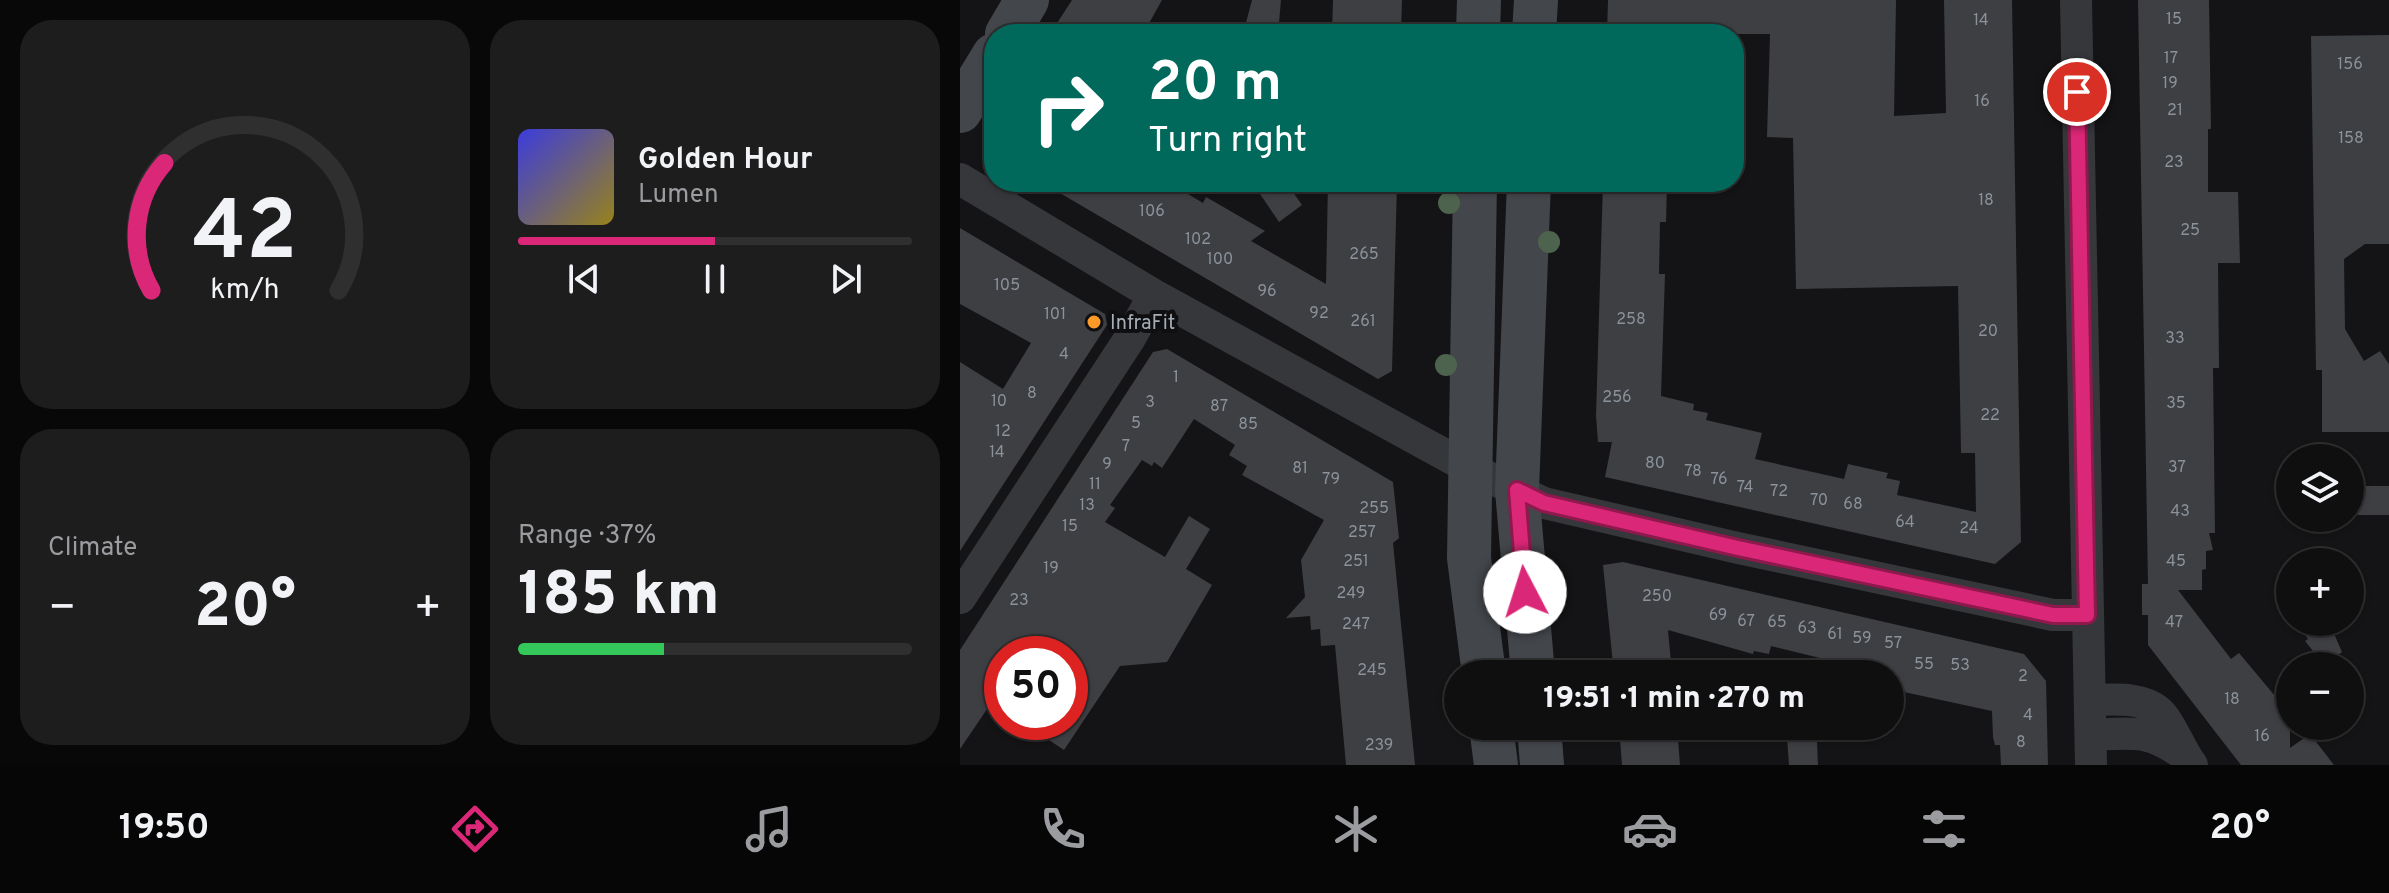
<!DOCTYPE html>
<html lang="en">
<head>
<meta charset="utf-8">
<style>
	body { margin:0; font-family:Overpass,sans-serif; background:#1d1d1e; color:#f1f3f6; height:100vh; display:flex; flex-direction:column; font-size:30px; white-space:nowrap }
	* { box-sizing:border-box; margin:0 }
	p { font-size:26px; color:#9b9c9f }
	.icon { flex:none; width:44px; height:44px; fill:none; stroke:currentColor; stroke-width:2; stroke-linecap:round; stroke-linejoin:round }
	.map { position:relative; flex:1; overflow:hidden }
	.panel { display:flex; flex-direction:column; gap:20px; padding:20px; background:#080809; width:960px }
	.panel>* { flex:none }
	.hud { position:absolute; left:24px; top:24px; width:760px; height:168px; border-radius:32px; box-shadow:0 2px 6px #0004,0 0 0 2px #2f2f30; background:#00695c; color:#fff; overflow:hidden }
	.buttons { position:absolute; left:1316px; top:444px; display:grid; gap:16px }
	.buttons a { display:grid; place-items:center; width:88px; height:88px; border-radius:50%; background:#0f0f10; box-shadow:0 2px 6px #0004,0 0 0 2px #2f2f30; font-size:40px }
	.speed { position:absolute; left:24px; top:636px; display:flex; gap:16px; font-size:40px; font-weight:700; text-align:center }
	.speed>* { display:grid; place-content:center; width:104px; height:104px; border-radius:50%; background:#0f0f10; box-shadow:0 2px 6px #0004,0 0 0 2px #2f2f30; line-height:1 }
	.speed .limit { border:12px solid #d22; background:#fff; color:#111 }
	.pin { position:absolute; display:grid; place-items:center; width:68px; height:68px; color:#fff; margin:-34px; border:4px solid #fff; border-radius:50%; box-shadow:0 2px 8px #0007 }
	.me { position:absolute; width:88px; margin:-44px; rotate:355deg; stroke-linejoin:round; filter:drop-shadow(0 0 6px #0008) }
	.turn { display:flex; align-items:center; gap:28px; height:168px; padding:0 32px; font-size:36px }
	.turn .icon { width:104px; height:104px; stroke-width:2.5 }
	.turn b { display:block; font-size:56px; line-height:68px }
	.big { font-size:60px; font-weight:800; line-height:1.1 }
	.panel .widget { flex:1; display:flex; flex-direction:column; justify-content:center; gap:12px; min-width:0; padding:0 28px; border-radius:32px; background:#1d1d1e }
	.panel .dial { align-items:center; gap:0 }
	.dial svg { height:208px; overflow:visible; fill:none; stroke:#2f2f30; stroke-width:7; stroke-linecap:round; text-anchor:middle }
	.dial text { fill:#f1f3f6; stroke:none }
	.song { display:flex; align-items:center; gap:24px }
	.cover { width:96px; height:96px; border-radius:12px; background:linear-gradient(135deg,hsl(240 70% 55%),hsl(50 70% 35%)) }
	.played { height:8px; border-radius:4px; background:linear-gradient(90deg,#db2777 50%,#2f2f30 50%) }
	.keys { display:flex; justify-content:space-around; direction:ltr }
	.heat { display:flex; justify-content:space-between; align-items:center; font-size:44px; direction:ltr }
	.charge { height:12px; border-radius:6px; background:linear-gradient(90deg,#34c759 37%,#2f2f30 0) }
	.panel .tiles { flex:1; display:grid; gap:20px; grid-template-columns:repeat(2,1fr) }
	.trip { position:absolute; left:484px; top:660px; width:460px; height:80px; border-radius:40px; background:#0f0f10; box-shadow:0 2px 6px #0004,0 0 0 2px #2f2f30; font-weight:800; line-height:80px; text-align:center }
	.dock { display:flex; height:128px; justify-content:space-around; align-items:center; background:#060606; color:#9b9c9f }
	.dock .icon { width:56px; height:56px }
	.dock .on { color:#db2777 }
	.dock b { font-size:36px; color:#f1f3f6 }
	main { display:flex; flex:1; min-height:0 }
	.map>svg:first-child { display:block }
</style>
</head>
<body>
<main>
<section class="panel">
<div class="tiles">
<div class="widget dial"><svg viewBox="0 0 100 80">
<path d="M14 69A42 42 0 1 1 86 69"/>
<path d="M14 69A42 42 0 0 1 19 20" stroke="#db2777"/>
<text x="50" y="56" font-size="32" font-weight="700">42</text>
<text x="50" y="72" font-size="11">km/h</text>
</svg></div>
<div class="widget">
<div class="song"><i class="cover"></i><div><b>Golden Hour</b><p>Lumen</p></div></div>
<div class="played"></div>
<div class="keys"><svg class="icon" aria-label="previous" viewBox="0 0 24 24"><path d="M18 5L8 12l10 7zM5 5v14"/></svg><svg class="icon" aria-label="pause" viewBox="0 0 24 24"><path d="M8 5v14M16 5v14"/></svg><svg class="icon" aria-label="next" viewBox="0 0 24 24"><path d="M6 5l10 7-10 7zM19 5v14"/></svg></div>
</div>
<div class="widget"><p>Climate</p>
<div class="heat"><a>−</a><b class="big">20°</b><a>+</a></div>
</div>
<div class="widget"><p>Range · 37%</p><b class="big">185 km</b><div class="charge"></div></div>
</div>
</section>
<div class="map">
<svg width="1429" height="765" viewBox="0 0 1429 765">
	<rect width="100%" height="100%" fill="#141416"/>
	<path fill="#3e3f43" d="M112 0H202L183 34H90Z
		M292 0H321L318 34H283Z
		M373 0H442L441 34H372Z
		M648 0H936L934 116 986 113 984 0H1052L1061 542 1035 564 645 477 652 442H638L636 416 643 182H707L706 222H700L699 274H705L701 396 734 404 733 410 748 413 746 420 802 433 795 459 884 479 888 464 928 473 926 478 940 481 937 495 1016 512 1015 453H1001L998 286 836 289 833 138 807 137 810 34H647Z
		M1178 0H1249L1251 129H1248V192H1278L1280 263H1258L1259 368H1253L1255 533H1249L1253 550 1246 551V569L1242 570V590H1218L1271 659 1279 653 1330 714V748L1350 734 1374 765H1281L1188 645V615H1182V584H1188Z
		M1429 35V244H1405L1384 259 1385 329 1404 361 1420 351 1429 364V432H1362V370H1356L1351 36Z
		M81 182H208L243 203 246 197 305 231 291 241 366 284 368 182H437L432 371 418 379Z
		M292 182H326L342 205 319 222Z
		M0 228 145 314 147 325 0 551V362L43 389 71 343 0 304Z
		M207 349 433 482 439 538 433 543 455 765H386L375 645 361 646 360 629 351 630 350 616 326 618 345 597 341 560 364 520 282 475 287 466 269 455 275 445 234 419 202 468 194 462 192 466 182 460 150 505 155 508 145 522 205 557 229 516 250 529 226 569 252 585 207 662 160 666 104 750 62 722H110V654H42V687L0 749V650L193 352Z
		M1390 486H1429V515H1390Z
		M663 562 1064 654 1086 681 1088 765H1041L1040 745H1035L1033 737 1032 711 930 689V674H908L909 670 811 646 809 654 794 651 793 654 708 630 712 674H654L643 565Z
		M1336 622H1369L1382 652 1365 666 1345 641 1348 639Z
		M659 726H717L720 765H662Z
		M827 737 857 742 858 765H829Z"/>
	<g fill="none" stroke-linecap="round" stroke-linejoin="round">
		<path stroke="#35373b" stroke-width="32" d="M1116 0 1131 765
			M0 179 194 295 509 468 584 503 778 548 1093 615H1127
			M0 598 170 338 194 295
			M1130 700C1152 700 1180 696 1198 711 1211 722 1220 750 1232 765
			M1131 735C1173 733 1188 729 1223 754"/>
		<path stroke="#43464b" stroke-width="44" d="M47 34 67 0
			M518 34 519 0
			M574 34 576 0
			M0 111 34 55
			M515 182 509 558 524 674
			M569 182 557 490 573 674
			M531 726 536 765
			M579 726 582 765"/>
	</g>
	<g fill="#4e634e">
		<circle cx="489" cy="203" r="11"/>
		<circle cx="589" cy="242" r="11"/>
		<circle cx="486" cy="365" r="11"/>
	</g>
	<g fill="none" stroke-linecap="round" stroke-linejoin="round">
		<defs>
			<path id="route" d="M565 592 557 490 584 503 778 548 1093 615H1127L1117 92"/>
		</defs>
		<use href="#route" stroke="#8e194d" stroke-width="20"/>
		<use href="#route" stroke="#db2777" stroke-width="14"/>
	</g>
	<circle fill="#fb9a27" stroke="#0f0f11" stroke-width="3" cx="134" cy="322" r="8"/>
	<g text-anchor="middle" stroke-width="8" stroke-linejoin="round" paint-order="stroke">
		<g font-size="16" fill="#8b929a">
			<text x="1214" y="24">15</text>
			<text x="1021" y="25">14</text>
			<text x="1211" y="63">17</text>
			<text x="1390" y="69">156</text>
			<text x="1210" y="88">19</text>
			<text x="1022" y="106">16</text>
			<text x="1215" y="115">21</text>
			<text x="1391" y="143">158</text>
			<text x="1214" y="167">23</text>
			<text x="1026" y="205">18</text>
			<text x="192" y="216">106</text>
			<text x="1230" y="235">25</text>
			<text x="238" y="244">102</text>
			<text x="404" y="259">265</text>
			<text x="260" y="264">100</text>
			<text x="47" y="290">105</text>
			<text x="307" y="296">96</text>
			<text x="359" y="318">92</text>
			<text x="95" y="319">101</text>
			<text x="671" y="324">258</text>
			<text x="403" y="326">261</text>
			<text x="1028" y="336">20</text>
			<text x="1215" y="343">33</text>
			<text x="104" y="359">4</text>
			<text x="216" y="382">1</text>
			<text x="72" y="398">8</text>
			<text x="657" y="402">256</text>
			<text x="39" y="406">10</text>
			<text x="190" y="407">3</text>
			<text x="1216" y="408">35</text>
			<text x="259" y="411">87</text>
			<text x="1030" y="420">22</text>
			<text x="176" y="428">5</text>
			<text x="288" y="429">85</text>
			<text x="43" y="436">12</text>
			<text x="166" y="451">7</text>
			<text x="37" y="457">14</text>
			<text x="695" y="468">80</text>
			<text x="147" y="469">9</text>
			<text x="1217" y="472">37</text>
			<text x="340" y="473">81</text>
			<text x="733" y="476">78</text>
			<text x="371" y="484">79</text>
			<text x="759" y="484">76</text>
			<text x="135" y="489">11</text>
			<text x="785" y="492">74</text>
			<text x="819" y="496">72</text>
			<text x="859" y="505">70</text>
			<text x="893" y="509">68</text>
			<text x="127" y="510">13</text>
			<text x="414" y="513">255</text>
			<text x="1220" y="516">43</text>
			<text x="945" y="527">64</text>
			<text x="110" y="531">15</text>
			<text x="1009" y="533">24</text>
			<text x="402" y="537">257</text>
			<text x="396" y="566">251</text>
			<text x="1216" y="566">45</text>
			<text x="91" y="573">19</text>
			<text x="391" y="598">249</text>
			<text x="697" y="601">250</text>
			<text x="59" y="605">23</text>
			<text x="758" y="620">69</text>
			<text x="786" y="626">67</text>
			<text x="817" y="627">65</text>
			<text x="1214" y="627">47</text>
			<text x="396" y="629">247</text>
			<text x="847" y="633">63</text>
			<text x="875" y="639">61</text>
			<text x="902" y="643">59</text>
			<text x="933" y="648">57</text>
			<text x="964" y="669">55</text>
			<text x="1000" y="670">53</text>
			<text x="412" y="675">245</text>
			<text x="1063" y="681">2</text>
			<text x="1272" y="704">18</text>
			<text x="1068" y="720">4</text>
			<text x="1302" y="741">16</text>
			<text x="1061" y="747">8</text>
			<text x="419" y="750">239</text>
		</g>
		<g font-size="20" fill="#a5adb7" stroke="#0f0f11" text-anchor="start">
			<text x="150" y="329">InfraFit</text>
		</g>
	</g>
</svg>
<div class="buttons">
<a><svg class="icon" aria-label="layers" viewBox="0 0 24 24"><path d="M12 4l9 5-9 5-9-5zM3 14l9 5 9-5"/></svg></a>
<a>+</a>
<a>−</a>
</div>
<div class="speed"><div class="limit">50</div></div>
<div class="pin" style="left:1117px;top:92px;background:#d93025"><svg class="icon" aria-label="arrive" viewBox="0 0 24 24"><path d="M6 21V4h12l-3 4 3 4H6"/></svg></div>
<svg class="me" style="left:565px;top:592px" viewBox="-20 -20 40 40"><circle r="19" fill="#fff"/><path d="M0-13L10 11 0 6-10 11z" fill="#db2777"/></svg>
<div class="trip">19:51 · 1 min · 270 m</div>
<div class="hud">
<div class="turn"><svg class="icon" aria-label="right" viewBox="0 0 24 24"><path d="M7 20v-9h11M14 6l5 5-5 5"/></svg><div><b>20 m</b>Turn right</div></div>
</div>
</div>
</main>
<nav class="dock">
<b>19:50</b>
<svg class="icon on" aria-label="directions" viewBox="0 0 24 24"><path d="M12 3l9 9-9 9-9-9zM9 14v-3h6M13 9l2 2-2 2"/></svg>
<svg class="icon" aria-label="music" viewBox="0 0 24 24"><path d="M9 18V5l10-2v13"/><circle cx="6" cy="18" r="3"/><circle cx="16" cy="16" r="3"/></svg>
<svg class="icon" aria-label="phone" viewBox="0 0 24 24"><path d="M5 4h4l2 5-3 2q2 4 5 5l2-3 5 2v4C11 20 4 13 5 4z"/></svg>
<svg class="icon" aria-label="climate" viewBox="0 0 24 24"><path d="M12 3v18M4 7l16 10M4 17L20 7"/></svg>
<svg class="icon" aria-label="car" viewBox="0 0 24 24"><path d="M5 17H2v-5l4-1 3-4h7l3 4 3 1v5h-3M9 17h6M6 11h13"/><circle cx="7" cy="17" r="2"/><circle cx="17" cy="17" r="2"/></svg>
<svg class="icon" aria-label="filters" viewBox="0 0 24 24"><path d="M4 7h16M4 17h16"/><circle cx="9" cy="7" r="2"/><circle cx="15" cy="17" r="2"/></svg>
<b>20°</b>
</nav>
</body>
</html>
